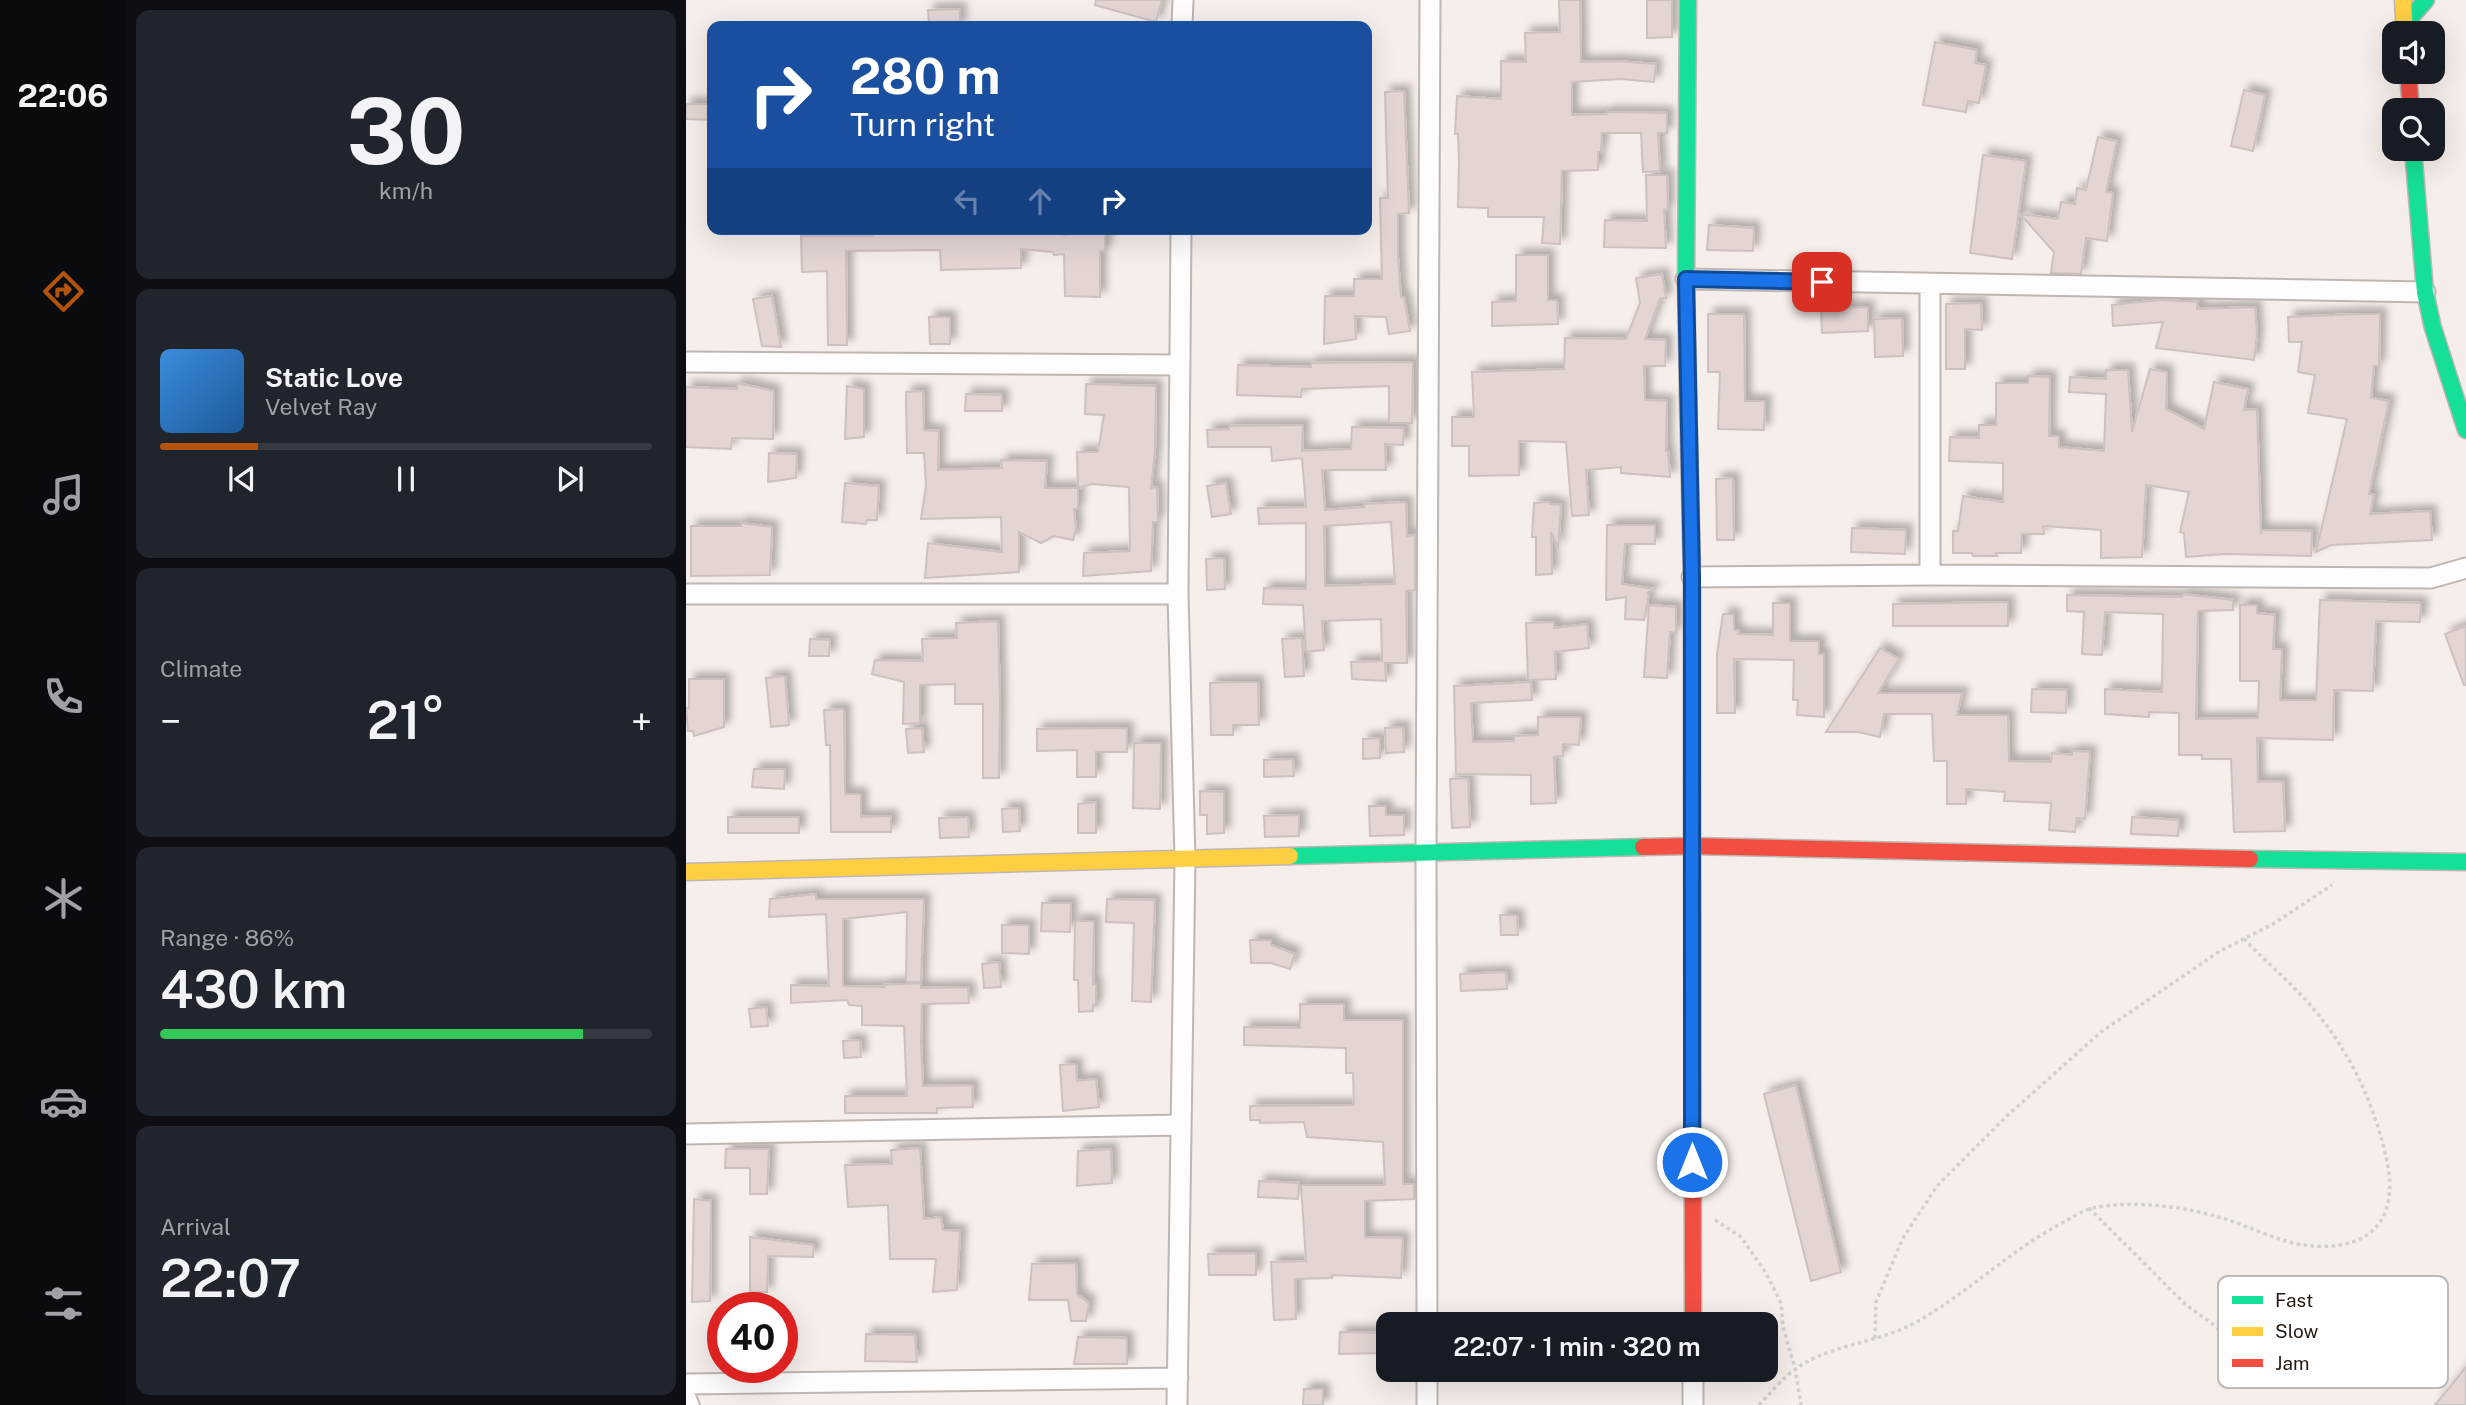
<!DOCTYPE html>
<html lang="en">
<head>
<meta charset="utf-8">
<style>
	body { margin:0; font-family:"Public Sans",sans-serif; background:#20242c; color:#f1f3f6; height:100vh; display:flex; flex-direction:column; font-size:26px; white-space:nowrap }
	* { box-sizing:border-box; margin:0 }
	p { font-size:23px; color:#9ea1a6 }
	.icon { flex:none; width:38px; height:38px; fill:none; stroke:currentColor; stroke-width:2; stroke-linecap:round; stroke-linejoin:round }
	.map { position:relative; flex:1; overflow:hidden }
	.sheet { display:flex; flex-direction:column; gap:10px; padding:10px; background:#0d0f14; width:560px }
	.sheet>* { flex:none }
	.banner { position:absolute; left:21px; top:21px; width:665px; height:214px; border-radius:14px; box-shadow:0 7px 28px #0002; background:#1a4fa0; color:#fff; overflow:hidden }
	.fabs { position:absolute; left:1696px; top:21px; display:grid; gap:14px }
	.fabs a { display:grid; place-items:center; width:63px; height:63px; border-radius:14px; background:#171b24; box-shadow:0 7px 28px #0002; font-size:35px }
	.speed { position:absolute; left:21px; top:1292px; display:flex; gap:14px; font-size:35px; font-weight:700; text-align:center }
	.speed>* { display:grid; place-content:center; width:91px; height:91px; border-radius:50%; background:#171b24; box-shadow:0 7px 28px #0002; line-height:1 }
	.speed .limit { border:10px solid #d22; background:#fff; color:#111 }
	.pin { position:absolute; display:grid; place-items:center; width:60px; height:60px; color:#fff; margin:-30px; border-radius:14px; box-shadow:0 4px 10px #0006 }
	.me { position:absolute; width:77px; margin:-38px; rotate:0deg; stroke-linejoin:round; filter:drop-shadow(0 0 5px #0008) }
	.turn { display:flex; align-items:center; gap:24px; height:147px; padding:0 28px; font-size:32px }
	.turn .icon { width:91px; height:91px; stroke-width:2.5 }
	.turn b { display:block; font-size:49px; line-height:60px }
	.lanes { display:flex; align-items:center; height:66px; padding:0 28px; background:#0003; justify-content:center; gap:35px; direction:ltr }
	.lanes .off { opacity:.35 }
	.big { font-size:52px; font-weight:600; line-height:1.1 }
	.sheet .card { flex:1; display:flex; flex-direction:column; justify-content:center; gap:10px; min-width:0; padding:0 24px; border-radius:14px; background:#20242c }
	.sheet .dial { align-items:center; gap:0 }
	.dial b { font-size:91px; line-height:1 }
	.song { display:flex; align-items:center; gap:21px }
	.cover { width:84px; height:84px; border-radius:10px; background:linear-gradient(135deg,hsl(210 70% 55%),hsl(210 70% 35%)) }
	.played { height:7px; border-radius:4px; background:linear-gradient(90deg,#b45309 20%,#363941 20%) }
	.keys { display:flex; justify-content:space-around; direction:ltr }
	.heat { display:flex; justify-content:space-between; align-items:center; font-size:38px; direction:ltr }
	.charge { height:10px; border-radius:5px; background:linear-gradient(90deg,#34c759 86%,#363941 0) }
	.trip { position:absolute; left:690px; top:1312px; width:402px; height:70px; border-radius:14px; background:#171b24; box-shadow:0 7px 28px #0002; font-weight:600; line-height:70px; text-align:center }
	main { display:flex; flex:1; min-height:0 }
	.menu { display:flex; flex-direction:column; width:126px; justify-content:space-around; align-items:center; background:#090b0e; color:#9ea1a6 }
	.menu .icon { width:49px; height:49px }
	.menu .current { color:#b45309 }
	.menu b { font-size:32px; color:#f1f3f6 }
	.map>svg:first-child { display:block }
</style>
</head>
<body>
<main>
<nav class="menu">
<b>22:06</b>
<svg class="icon current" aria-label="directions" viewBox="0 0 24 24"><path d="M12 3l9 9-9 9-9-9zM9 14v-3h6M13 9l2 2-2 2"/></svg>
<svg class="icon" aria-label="music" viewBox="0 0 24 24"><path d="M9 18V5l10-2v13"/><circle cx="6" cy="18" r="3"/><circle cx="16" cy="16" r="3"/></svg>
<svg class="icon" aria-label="phone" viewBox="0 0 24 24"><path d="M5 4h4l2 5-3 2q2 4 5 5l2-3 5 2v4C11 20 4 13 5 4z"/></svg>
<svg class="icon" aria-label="climate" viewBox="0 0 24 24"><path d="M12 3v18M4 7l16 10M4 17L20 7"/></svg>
<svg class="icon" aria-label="car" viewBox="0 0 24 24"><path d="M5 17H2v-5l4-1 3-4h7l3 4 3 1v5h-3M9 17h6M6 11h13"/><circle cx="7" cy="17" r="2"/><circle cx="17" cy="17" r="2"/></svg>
<svg class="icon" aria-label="filters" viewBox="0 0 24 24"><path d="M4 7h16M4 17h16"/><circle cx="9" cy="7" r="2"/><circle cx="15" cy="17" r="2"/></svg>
</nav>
<section class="sheet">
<div class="card dial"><b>30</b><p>km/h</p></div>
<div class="card">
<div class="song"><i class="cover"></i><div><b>Static Love</b><p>Velvet Ray</p></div></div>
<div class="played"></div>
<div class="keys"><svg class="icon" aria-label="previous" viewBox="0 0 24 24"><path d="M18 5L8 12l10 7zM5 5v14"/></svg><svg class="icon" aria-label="pause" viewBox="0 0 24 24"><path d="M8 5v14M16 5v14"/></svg><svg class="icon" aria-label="next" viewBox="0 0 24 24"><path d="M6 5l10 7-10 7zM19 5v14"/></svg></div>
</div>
<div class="card"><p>Climate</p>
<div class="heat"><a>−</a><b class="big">21°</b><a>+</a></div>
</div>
<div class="card"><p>Range · 86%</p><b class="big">430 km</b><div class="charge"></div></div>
<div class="card"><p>Arrival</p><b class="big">22:07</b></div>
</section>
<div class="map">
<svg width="1780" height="1405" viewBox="0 0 1780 1405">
	<defs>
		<filter id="shadow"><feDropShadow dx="6" dy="-6" stdDeviation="3.5" flood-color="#0004"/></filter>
	</defs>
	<rect width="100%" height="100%" fill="#f6eeea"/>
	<path fill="#e4d5d3" stroke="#cdc1bf" stroke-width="2" fill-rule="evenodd" filter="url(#shadow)" d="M410 0H476L470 22 409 5Z
		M873 0H894L895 62 930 61 970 64 968 82 935 79 886 82V115L921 114V112L981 113V133H972L974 171 957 172 955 133H916L915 152H912V170L876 171 874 244 856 243 858 217H802V208L772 207 773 162 772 134H769L771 96 815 99V61L840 62 839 33 874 32Z
		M961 0H986V37L961 38Z
		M274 9V26H243L242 10Z
		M1249 42 1291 50 1289 63 1300 65 1293 103 1282 101 1280 112 1237 105Z
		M1558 90 1579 95 1567 151 1545 146Z
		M718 91 723 213 712 214V258L715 297H718L724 331 703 334 700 317 669 316 670 339 638 344 639 296H668V279H696L694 198H702L699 92Z
		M0 104H26V120L0 119Z
		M1412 137 1431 141 1420 192 1427 193 1421 241 1400 238 1395 274 1365 273 1368 252 1334 214 1372 219 1375 202 1389 204 1391 188 1400 190Z
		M1297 155 1340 161 1326 259 1284 253Z
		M960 175H981L982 209 978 210 980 248 918 247 919 220 961 221Z
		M1023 225 1068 228 1067 251 1021 250Z
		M381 229H419V251H414V297L379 296 378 254 368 255 367 252 335 249V268L255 270 254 250 160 251 161 345H142L141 271 116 272 115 236H187V232L237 230 280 234 329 230 381 235Z
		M830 255H862V300H871L872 324 806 326V302L830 301Z
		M976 274 980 298 974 299 959 339 980 340 979 366H958L959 400 981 401 980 451H982L984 477 935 473V467L900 470 903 515 886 516 880 442 833 441V475L783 476V446H766V417H788L786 372 878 369 879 338 940 339 954 303 950 278Z
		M86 296 95 347 76 346 67 299Z
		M1476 300 1512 302 1511 309 1569 307 1571 334 1568 360 1470 348 1477 322 1427 326 1426 305Z
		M1295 303 1296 330 1279 329V369H1260V304Z
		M1182 307V331L1136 333 1135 308Z
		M1022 314H1058L1059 401H1079L1078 430 1032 429 1034 372H1022Z
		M1672 314H1694L1693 366H1688L1685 398 1703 401 1683 494 1688 495 1684 514 1744 511 1746 540 1645 545 1630 552 1661 419 1622 413 1629 375 1612 372 1616 342H1603L1602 317Z
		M243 317H264V344H244Z
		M1216 318 1217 356 1189 357 1188 319Z
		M727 362 726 423H703V386L616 389 615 397 551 395 552 365 625 367V363Z
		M1464 369 1481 372 1480 409 1518 429 1528 382 1562 389 1558 410 1571 409 1575 534 1576 530 1626 531 1625 556 1539 554 1500 557 1498 533 1494 532 1503 492 1460 485 1456 557 1415 558V530L1357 526 1358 534H1336L1335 553H1310L1311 556H1287L1286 553H1267V531H1272L1277 496 1317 502V463L1263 461 1264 437 1293 438V425H1310V383H1342V376L1364 377 1363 436H1373V447L1418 451 1420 394 1383 392 1384 377 1420 379V370H1442L1446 432Z
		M51 383 88 391 87 439 46 438 45 449 0 447V387L51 389Z
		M400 384 470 386 469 450 465 488 471 487 472 522H467L465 571 397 576 398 553 444 551 443 487 406 484 392 488 391 452H412L418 415 399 414Z
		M161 386 178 389V437L159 439Z
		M237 391 238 430 253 431 252 470 316 468 315 460 361 461 359 488H392V509H388L390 530 387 540 368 536 355 543 333 532V572L239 578 242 543 316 552 315 517 235 519 240 486 238 453H221L220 392Z
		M280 394 316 395V411H279Z
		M617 425 616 451 665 449 666 427 718 428 717 445 699 444 700 470H636L639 510 678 507V504L720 502 721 536 729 535V590L720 591 721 663H699L700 681 666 679 665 662 696 661 695 619 636 621 638 650 620 652 617 605 577 604 578 588 620 589V523L573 524 572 508 620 507 616 458 586 461 585 447H522L521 430 543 429V426ZM705 522 709 584 639 586 638 526Z
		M83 453 111 454 110 478 82 482Z
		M1047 478 1048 540H1031L1030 479Z
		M159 483 193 486 191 520H181L180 524 156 522Z
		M540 483 545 514 526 517 521 486Z
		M864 502V504L875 505 872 547 865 532 866 574 850 575V537H846L848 503Z
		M55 523 86 527 84 575 5 576V526H55Z
		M921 525H969V544H939L936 584 969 589 961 593H963L958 620 939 619 940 597 920 600Z
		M1166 528 1220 530 1219 554 1165 552Z
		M538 558 539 589 521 590 520 559Z
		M1497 594 1547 600V610L1512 611 1510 719 1572 718 1573 681H1554V605H1571V613L1589 615 1587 649H1596L1594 700H1630L1634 600 1735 603 1734 622 1690 621 1687 691 1648 690 1647 740 1571 738 1572 782 1597 781 1599 831 1548 832 1545 759H1516V755H1493V713L1463 712V717L1419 714V689L1476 692 1477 614 1419 612 1416 655 1396 654 1398 612 1381 611V595L1496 597Z
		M1322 602V626H1207V604Z
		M1087 603H1104V641H1133V654H1138V717L1111 715 1112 700H1107L1108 660 1048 659 1049 713H1031V654L1037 614H1048V630L1053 631 1052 634 1087 635Z
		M963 605 990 607V633L984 632 981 678 958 677Z
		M312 621 314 703 313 778H297V704H269V684L234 685V723L217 724 218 682 186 674 189 660 237 661 236 639 271 638 270 623Z
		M868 622V628L901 624 903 648 869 652 870 679 842 680 840 623Z
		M1780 626V685H1778L1759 634Z
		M616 638 618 676 599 677 596 639Z
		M124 639 144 640 143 656H123Z
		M1194 648 1213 659 1192 693H1276L1271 715H1322L1323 761 1365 762 1366 753 1386 755V751L1404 752 1399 819 1391 818 1389 832 1363 830 1365 803 1318 801 1319 792 1280 789V804H1261V761H1248L1246 714H1198L1194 737 1172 732H1140Z
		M99 676 103 725 85 727 80 678Z
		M3 679H38V727L8 736 7 731H2L0 708H3Z
		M546 682H572L573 725H547V735H525L524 683Z
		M845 682 846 700 785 703 787 742 828 741V736L852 735V717H895L893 745 877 744V756L868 757 870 803 845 804V775L770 774 768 686Z
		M1346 689 1381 690 1380 713 1345 712Z
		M158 709 159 794H175V817L205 816V832H145L144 745H140L138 710Z
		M717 727 718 752 700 753 699 728Z
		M236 728 238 752 222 753 220 729Z
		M441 728V752H410V777H391V750L351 751V729Z
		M694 738V758L677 759V739Z
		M448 743H475L474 809 447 808Z
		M607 759 608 776 578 777V760Z
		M68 769H99L98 789 66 787Z
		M782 778 784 827 766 828 764 779Z
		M514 791 538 792V833L521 834V815H514Z
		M410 802V833H392V804Z
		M683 806H700V815H718V835L684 836Z
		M333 808 334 831 317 832 316 809Z
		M613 815V836L579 837 578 816Z
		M42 817H113V833H42Z
		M282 817 283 837 254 838 253 818Z
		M1446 817 1493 820 1492 836 1445 834Z
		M130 894V899H238L235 982H220L221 912 157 919V986L198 987V985L235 983V988L282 987 283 1003 236 1004 235 1042 237 1086 286 1085 287 1107 251 1108V1113H159V1096H221L218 1026 176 1025V1006L163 1005 161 1000 105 1003V985L143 986 140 914 83 917 84 899Z
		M421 899 469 900 465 1002 446 1001 448 923 420 922Z
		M356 903H385L384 932 355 931Z
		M814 915H831L832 935H815Z
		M389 921H408L407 984H410V1005H407V1011L393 1012 392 980H388Z
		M316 925H343V954L316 953Z
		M564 940H585V945L609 954 604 969 585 963H565Z
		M313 962 315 987 298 988 296 964Z
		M820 972 821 989 775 991 774 974Z
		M614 1004H658V1020H717V1184H728V1199L679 1201V1237L717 1238 715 1278 646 1275V1278L609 1279 610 1319 588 1320 585 1262 620 1261 615 1185H699L697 1142 621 1137 618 1122 574 1123V1120H564V1106L668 1105 667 1073H660V1048L558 1045V1027L614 1028Z
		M80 1007 82 1026 65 1027 63 1009Z
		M174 1040 175 1057 158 1058 157 1041Z
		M390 1064 391 1081 410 1079 413 1107 377 1111 374 1065Z
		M1110 1085 1155 1272 1125 1281 1078 1094Z
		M234 1148 238 1219 255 1217 257 1230 274 1231 271 1290 247 1292 250 1259H204L202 1205 162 1207 159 1165 206 1164 205 1150Z
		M40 1149H83L81 1194H64V1168H39Z
		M425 1149 426 1183 391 1186 392 1151Z
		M573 1181 613 1183 612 1199 572 1197Z
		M8 1199 25 1201 24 1301 6 1302Z
		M64 1237 128 1245 127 1257 82 1256 81 1292H64Z
		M570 1253V1275H523L522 1254Z
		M390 1263 391 1294 403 1303 400 1321H385L382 1300H343L346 1264Z
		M654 1332 702 1333V1353L653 1354Z
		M180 1334 229 1335 231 1362 179 1361Z
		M392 1337 441 1338V1364H388Z
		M1780 1367V1405H1749Z
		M618 1389H637V1405H617Z"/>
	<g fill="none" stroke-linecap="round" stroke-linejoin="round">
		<defs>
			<path id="street" d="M496 26 497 0
				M1000 279 1739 292
				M0 362 493 365
				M1244 575V284
				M1006 577 1244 575 1745 578 1780 568
				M0 594H492
				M0 1134 495 1125
				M741 1325 740 854 744 0
				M741 1370V1405
				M1007 1370V1405
				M0 1384 492 1378
				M0 1398 3 1405
				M491 1405 499 859 492 594 495 229"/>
			<path id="fast" d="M1002 0 1000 279 1002 398
				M1718 25 1740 0
				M1727 149 1739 292 1747 328 1780 430
				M604 856 957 847
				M1564 859 1780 862"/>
			<path id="slow" d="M1717 0 1719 33
				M1002 398 1006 577V782
				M0 872 604 856"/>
			<path id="jam" d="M1722 72 1725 110
				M1006 782 1007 1325
				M957 847 1006 846 1564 859"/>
		</defs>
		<use href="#street" stroke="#c0b6b1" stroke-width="23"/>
		<use href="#fast" stroke="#c0b6b1" stroke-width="19"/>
		<use href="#slow" stroke="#c0b6b1" stroke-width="19"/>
		<use href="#jam" stroke="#c0b6b1" stroke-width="19"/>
		<path stroke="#d2d0cf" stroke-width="3.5" stroke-dasharray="3.5 3.5" stroke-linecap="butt" d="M1403 1208 1499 1304 1532 1328 1587 1357
			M1029 1220 1055 1237 1080 1273 1095 1303 1097 1327 1109 1368 1115 1405
			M1189 1338 1190 1302 1217 1238 1251 1186 1322 1115 1415 1032 1534 951 1587 924 1646 885
			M1073 1405C1085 1393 1097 1377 1111 1368 1147 1343 1196 1343 1234 1320 1284 1291 1326 1249 1378 1222 1387 1217 1397 1210 1407 1208 1445 1200 1495 1206 1532 1217 1559 1224 1592 1242 1618 1245 1680 1253 1714 1224 1701 1161 1689 1105 1663 1049 1625 1006 1604 982 1579 961 1557 938"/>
		<use href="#street" stroke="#fefcfc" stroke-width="19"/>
		<use href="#fast" stroke="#16e098" stroke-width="16"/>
		<use href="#slow" stroke="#ffcf43" stroke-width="16"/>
		<use href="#jam" stroke="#f24e42" stroke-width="16"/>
	</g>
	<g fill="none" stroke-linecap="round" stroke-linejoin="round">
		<defs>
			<path id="route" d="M1006 1162V577L1000 279 1136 282"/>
		</defs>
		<use href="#route" stroke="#114b97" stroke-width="18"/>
		<use href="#route" stroke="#1a73e8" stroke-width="12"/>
	</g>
	<rect x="1532" y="1276" width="230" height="112" rx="10" fill="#fff" stroke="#bebab8" stroke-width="2"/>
	<rect x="1546" y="1296" width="31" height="8" fill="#16e098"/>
	<rect x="1546" y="1327" width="31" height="9" fill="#ffcf43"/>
	<rect x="1546" y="1359" width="31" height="8" fill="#f24e42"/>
	<g font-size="19" fill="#251a12">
		<text x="1589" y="1307">Fast</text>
		<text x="1589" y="1338">Slow</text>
		<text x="1589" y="1370">Jam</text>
	</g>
</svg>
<div class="fabs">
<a><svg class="icon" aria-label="sound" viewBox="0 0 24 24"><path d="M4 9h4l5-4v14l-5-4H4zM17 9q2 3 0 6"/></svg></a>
<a><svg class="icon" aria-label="search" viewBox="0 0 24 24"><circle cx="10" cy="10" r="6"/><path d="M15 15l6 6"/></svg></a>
</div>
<div class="speed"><div class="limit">40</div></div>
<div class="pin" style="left:1136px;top:282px;background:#d93025"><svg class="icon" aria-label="arrive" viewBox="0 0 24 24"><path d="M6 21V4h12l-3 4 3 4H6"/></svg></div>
<svg class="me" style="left:1006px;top:1162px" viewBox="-20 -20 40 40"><circle r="17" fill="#1a73e8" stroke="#fff" stroke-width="3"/><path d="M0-11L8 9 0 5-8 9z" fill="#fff"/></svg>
<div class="trip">22:07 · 1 min · 320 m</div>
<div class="banner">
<div class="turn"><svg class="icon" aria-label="right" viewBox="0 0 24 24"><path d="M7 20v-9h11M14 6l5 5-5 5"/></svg><div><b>280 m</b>Turn right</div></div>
<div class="lanes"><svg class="icon off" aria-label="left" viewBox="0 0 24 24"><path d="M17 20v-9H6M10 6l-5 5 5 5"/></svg><svg class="icon off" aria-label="ahead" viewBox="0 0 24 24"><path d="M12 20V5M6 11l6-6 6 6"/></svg><svg class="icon" aria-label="right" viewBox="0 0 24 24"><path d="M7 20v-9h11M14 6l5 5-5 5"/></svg></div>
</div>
</div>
</main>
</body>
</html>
